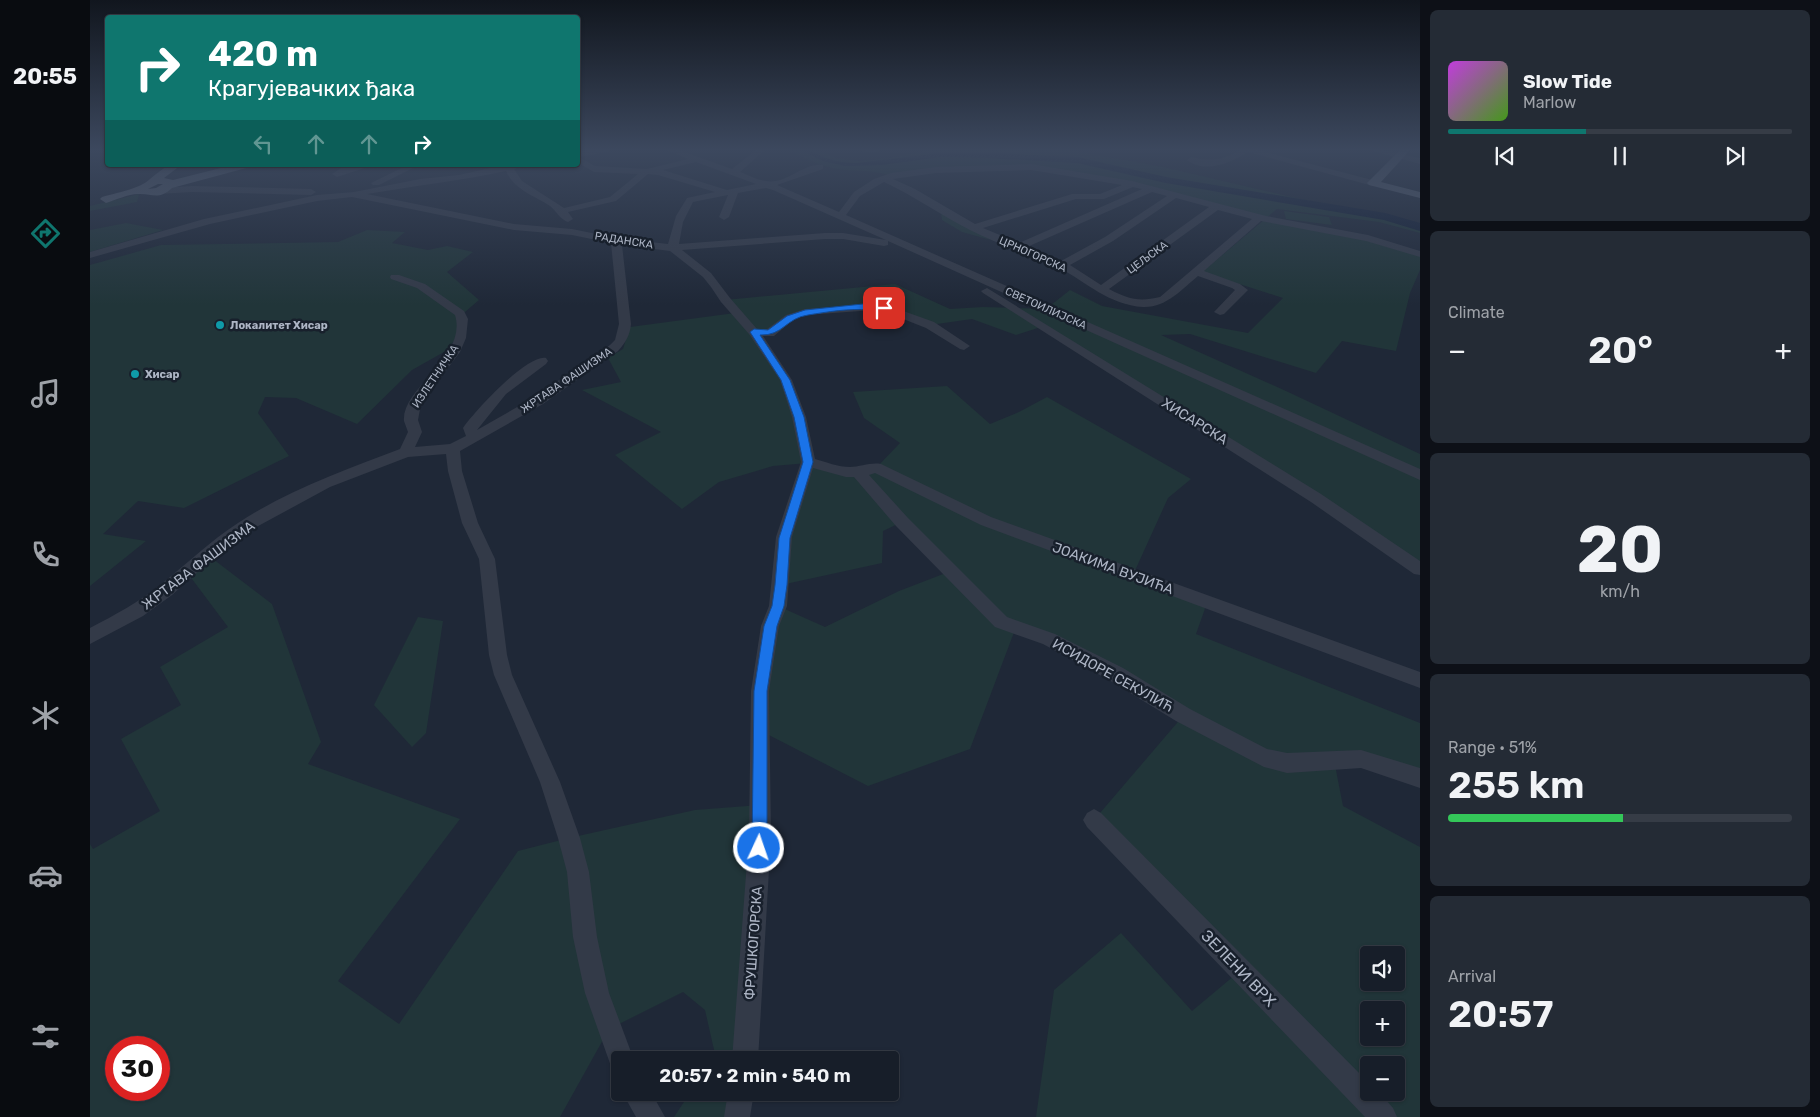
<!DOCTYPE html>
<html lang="en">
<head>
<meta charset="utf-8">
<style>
	body { margin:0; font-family:Rubik,sans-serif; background:#242b35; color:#f1f3f6; height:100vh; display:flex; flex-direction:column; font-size:19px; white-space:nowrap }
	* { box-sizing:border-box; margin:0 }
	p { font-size:16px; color:#9ea2a8 }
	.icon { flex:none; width:28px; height:28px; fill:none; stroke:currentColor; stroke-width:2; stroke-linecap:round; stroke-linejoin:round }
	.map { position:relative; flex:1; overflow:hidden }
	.sheet { display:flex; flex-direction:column; gap:10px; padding:10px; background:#0d1017; width:400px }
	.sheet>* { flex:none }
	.banner { position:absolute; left:15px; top:15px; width:475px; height:152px; border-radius:5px; box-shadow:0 1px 4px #0004,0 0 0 1px #363c46; background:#0f766e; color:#fff; overflow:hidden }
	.buttons { position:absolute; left:1270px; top:946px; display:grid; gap:10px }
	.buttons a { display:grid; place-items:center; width:45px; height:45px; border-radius:5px; background:#171e29; box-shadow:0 1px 4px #0004,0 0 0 1px #363c46; font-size:25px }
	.speed { position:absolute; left:15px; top:1036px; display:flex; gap:10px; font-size:25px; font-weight:700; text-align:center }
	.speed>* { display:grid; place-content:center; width:65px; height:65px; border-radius:50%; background:#171e29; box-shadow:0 1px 4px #0004,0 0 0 1px #363c46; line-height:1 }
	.speed .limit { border:8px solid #d22; background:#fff; color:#111 }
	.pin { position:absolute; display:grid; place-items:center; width:42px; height:42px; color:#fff; margin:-21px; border-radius:10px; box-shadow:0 2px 8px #0006 }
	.me { position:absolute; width:55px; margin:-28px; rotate:3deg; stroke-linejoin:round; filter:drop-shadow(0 0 4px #0008) }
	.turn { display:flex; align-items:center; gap:18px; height:105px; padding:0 20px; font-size:22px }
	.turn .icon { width:65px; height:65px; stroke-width:2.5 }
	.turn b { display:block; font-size:35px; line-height:42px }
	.lanes { display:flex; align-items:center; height:48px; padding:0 20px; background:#0003; justify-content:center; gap:25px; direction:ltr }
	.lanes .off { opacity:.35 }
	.big { font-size:38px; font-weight:600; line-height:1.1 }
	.sheet .tile { flex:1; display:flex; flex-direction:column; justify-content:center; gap:8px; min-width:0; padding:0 18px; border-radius:8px; background:#242b35 }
	.sheet .dial { align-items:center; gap:0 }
	.dial b { font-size:65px; line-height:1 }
	.song { display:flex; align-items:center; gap:15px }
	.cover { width:60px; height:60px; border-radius:8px; background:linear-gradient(135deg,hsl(290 70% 55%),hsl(100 70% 35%)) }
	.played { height:5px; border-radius:2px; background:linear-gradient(90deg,#0f766e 40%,#363c46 40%) }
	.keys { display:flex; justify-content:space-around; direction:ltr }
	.heat { display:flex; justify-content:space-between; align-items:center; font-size:28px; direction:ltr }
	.charge { height:8px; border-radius:4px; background:linear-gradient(90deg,#34c759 51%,#363c46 0) }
	.trip { position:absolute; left:521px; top:1051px; width:288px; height:50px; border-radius:5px; background:#171e29; box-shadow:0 1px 4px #0004,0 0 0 1px #363c46; font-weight:600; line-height:50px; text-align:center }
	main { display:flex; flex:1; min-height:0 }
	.tab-bar { display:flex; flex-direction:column; width:90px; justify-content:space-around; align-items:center; background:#090c10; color:#9ea2a8 }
	.tab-bar .icon { width:35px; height:35px }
	.tab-bar .current { color:#0f766e }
	.tab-bar b { font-size:22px; color:#f1f3f6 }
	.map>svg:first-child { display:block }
</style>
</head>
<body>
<main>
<nav class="tab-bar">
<b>20:55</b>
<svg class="icon current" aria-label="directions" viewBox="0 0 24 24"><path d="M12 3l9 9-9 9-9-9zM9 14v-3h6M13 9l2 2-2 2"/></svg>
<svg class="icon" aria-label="music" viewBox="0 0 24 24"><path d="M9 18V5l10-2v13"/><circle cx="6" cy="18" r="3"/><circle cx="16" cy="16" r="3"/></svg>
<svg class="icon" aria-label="phone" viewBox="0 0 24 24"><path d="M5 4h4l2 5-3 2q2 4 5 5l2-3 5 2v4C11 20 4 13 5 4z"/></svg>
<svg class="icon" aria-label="climate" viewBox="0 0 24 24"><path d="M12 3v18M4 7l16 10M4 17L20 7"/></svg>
<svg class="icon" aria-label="car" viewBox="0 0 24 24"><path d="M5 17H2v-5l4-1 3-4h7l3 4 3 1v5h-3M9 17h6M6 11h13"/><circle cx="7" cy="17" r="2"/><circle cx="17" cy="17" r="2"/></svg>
<svg class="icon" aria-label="filters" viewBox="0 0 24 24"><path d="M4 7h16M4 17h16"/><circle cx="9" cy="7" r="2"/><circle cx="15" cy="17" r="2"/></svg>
</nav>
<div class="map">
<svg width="1330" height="1117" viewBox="0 0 1330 1117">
	<rect width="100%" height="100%" fill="#1f2837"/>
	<path fill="#213539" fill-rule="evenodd" d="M696 149H723L747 158 769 161 800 158 845 149H973L1073 167 1201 197 1330 223V233L1289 222 1187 209 1175 219 1254 233 1330 254V270L1320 293 1306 351 1252 341 1226 373 1100 334 1071 335 1196 391 1330 454V569L954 326 926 335 882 319 840 325 794 308 715 312 683 331 665 332 696 380 719 463 738 468H786L810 443 774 418 763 392 857 386 900 424 929 412 957 397 1101 479 1078 498 1043 575 1117 603 1106 634 1330 723V778L1244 760 1253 806 1330 847V1117H946L964 990 1031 933 1102 1011 1151 970 1004 820 1093 716 926 627 880 749 778 786 669 730 688 606 735 627 809 591 861 571 812 522 793 531 792 563 691 585 718 463 683 466 629 482 592 509 525 455 571 432 492 390 531 382 518 358 533 349 540 327 645 313 635 300 805 284 860 309 893 307 956 309 980 290 1012 306 1158 333 1193 298 1112 272 1174 220 1083 196 965 170 913 167 801 176C782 169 767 172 747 169 730 166 712 157 696 149ZM1279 955H1306V982H1279ZM1279 1010H1306V1038H1279ZM1279 1065H1306V1092H1279Z
		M49 194 47 202 0 211V206Z
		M1194 211 1239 217 1242 225 1196 219Z
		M851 212 901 240 872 232 852 220Z
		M36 223 73 230 0 252V230Z
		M277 230 315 232 302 243 338 250 357 246 383 252 357 272 389 300 368 318 367 338 354 352 322 370 267 424 206 398 175 397 168 413 199 456 94 508 48 501 13 534 56 541 0 586V265L71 245 248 242Z
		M119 556 182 604 231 742 218 764 370 819 248 981 309 1024 428 851 479 838 605 810 670 805 655 1060H621L625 1054 615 1010 593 992 519 1029 470 1117H0V844L3 849 70 811 31 739 91 705 70 667 138 627 99 575ZM26 1048H69V1090H26Z
		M328 617 353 621 336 733 322 747 284 705Z
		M600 1093H651L647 1117H584Z"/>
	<path fill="#131f35" d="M709 149C719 149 726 154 736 158 746 162 757 163 768 163L850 153 927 154 928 158 850 157 792 165 755 166 733 161Z"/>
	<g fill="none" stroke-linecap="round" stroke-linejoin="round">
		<path fill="#131f35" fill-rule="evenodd" d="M901 153 987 157 1076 177 1295 213 1330 223V231L1294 220 1076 183 987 163 897 158 896 156Z"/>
		<path fill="#333a48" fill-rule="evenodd" d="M505 149H522L518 152 489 157 505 166 557 169 598 159 575 149H586L642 169 667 149H676L650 172C658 175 667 180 676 181 696 185 714 162 733 165V169L687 185 749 212 764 192 784 179 801 173 846 167 941 164 1042 181 1176 216 1278 235 1330 251V257L1276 241 1171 221 1114 271 1150 284 1158 290 1134 314 1130 315 1124 312 1145 290 1142 288 1108 276C1092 289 1076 308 1053 307 1019 305 996 282 968 267 940 253 909 245 880 230 851 215 824 196 794 182L770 196 756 215 1330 469V480L798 241V245L794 246 753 239H735L592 250 621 273 640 298 667 329H677L696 315 715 309 784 304 805 308 844 322 880 346 874 350 870 349 836 328 798 313 784 310 716 315 704 319 684 336H673L702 380 716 417 725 459C736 462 748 467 760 467 770 467 781 462 791 464L901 517 1330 672V688L891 525 785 473 779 475 818 518 917 617 965 634 1033 668 1100 709 1177 749 1197 753 1271 750 1330 768V788L1271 768 1197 773 1174 767 1086 721 1019 680 953 644 905 627 806 526 764 477H756L723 468 702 537 697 606 689 626 679 691 681 835 668 1060H642L659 835 661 691 671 626 679 606 686 537 711 462 702 417 690 380 659 334 631 302 621 287 613 277 580 251 532 245 541 324C540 335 536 342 528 351L453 404 370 451 372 471 388 523 405 559 417 655 422 675 470 782 490 838 499 872 507 937 519 993 544 1060H530V1072L522 1069 495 993 483 937 477 872 468 838 450 782 404 675 399 655 389 559 372 523 358 471 356 454 318 457 240 487 161 530 129 553 82 595 53 616 0 644V628C25 615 49 602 71 584 97 564 120 541 148 523 198 490 255 470 310 449L318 432C317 429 315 424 314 421 311 388 378 357 365 315L327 288 301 279 300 277 301 275H309L335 284 374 311 378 319 376 338 370 352 331 404 328 420 332 432 325 447 360 444 376 436 373 428C384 412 437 354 456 358L458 361 456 364 416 394 387 430 443 398 520 345 525 340 529 324 521 243 482 235 424 230 262 197 227 201 120 224 0 258V252L114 219 227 195 264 192 330 179 369 175 414 165H437L424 169 432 181 474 208 520 197 548 174 504 172 488 163V152ZM606 162 666 184 637 190 573 170ZM941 170 1032 185 1010 194H982L885 224 825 189 803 179 846 173ZM416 171C424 190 445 196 460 206 466 211 471 220 478 222L483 219 478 212 526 201 558 174 568 175 625 192 597 198 586 216 578 244 526 238 482 229 424 224 277 194C323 186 370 181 416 171ZM1043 187 1052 189 929 243 893 228 986 199H1014ZM676 188 683 190 796 240 753 233H735L589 244 593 222 603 202 638 195 629 217 634 220 639 217 648 193ZM1062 192 1077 196 1015 237 971 261 937 247ZM1086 198 1119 207 1011 285 980 265 1023 241ZM1128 210 1162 219 1070 297C1049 302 1038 299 1019 289Z
			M766 149H795C789 153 772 153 766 149Z
			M1152 149H1164L1286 181 1288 183 1283 186 1158 152C1141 163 1115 174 1097 160L1101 157C1122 162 1134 160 1152 149Z
			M1275 149H1288L1330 158V164Z
			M266 165H284L247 177 242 174 251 168Z
			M318 165H329L289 185H283L281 183Z
			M102 186 221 189 226 192 221 195 102 192 68 194 63 191 68 188Z
			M897 288 1231 494 1330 561V575L1324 574 1221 502 893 293 891 291Z
			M1004 809 1011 813 1279 1083V1092H1289L1303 1108 1307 1117H1275L997 827 993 820 997 813Z
			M532 1092H561L575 1117H546Z
			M638 1092H664L660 1117H634Z"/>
		<path fill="#505968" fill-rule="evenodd" d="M1311 149H1321L1291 182 1330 192V198L1279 185 1277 183Z
			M79 165H91L74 178 83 180 143 165H161L160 167 82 188C68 201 62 193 48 194 38 194 26 200 16 203L10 199 12 197C25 193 50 189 60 179 66 174 72 169 79 165ZM68 184H73L66 188 58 189Z"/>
	</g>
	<linearGradient id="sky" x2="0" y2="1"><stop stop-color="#11161e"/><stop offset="0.49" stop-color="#3c485e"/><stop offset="1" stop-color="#3c485e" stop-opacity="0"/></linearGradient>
	<rect width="1330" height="305" fill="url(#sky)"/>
	<path fill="#1a73e8" stroke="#114b97" d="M773 304 794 306 798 308C793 312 786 310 779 310 760 308 737 312 718 315 696 318 693 336 670 335L700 380 714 417 723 462 700 538 697 585 694 606 687 626 677 691V848L675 854 669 856 664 854 662 848 664 691 674 626 682 606 685 585 689 538 713 462 704 417 691 380 660 332 664 329 678 330 697 316 715 310Z"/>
	<g fill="#0f9aa8" stroke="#18202c" stroke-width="2">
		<circle cx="130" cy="325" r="5"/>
		<circle cx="45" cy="374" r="5"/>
	</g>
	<g text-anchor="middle" stroke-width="5" stroke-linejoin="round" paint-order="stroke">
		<g font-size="11" fill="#adb5c5" stroke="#18202c">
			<text transform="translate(534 240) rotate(9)" y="4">РАДАНСКА</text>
			<text transform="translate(943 254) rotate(24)" y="4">ЦРНОГОРСКА</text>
			<text transform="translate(1057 257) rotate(-36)" y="4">ЦЕЉСКА</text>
			<text transform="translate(956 308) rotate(24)" y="4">СВЕТОИЛИЈСКА</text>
			<text transform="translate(345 376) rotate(-56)" y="4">ИЗЛЕТНИЧКА</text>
			<text transform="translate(476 380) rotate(-34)" y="4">ЖРТАВА ФАШИЗМА</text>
		</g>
		<g font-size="11" font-weight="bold" fill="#adb5c5" stroke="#18202c" text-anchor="start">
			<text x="140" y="329">Локалитет Хисар</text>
			<text x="55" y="378">Хисар</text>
		</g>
		<g font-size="14" fill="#adb5c5" stroke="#18202c">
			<text transform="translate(1105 421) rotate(32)" y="5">ХИСАРСКА</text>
			<text transform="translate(108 565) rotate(-37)" y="5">ЖРТАВА ФАШИЗМА</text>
			<text transform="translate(1023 568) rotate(20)" y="5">ЈОАКИМА ВУЈИЋА</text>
			<text transform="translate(1023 675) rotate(29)" y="5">ИСИДОРЕ СЕКУЛИЋ</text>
			<text transform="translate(663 943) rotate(-86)" y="5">ФРУШКОГОРСКА</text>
		</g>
		<g font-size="16" fill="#adb5c5" stroke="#18202c">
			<text transform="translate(1149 968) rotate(46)" y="6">ЗЕЛЕНИ ВРХ</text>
		</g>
	</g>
</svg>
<div class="buttons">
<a><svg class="icon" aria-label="sound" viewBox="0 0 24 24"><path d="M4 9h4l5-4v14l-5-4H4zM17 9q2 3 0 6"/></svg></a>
<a>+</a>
<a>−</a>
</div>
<div class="speed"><div class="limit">30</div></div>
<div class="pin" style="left:794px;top:308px;background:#d93025"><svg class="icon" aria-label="arrive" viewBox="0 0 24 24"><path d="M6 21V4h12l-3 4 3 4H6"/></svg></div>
<svg class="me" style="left:669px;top:848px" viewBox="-20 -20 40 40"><circle r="17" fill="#1a73e8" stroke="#fff" stroke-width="3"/><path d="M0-11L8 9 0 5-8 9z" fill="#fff"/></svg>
<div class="trip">20:57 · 2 min · 540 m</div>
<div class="banner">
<div class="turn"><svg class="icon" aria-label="right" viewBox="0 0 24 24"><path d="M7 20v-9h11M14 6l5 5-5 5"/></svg><div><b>420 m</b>Крагујевачких ђака</div></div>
<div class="lanes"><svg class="icon off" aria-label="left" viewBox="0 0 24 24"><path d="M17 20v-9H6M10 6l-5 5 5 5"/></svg><svg class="icon off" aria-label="ahead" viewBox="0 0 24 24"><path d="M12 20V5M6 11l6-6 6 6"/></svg><svg class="icon off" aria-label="ahead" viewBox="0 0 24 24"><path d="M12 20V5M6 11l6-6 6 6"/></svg><svg class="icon" aria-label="right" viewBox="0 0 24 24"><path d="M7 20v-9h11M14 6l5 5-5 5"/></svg></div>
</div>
</div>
<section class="sheet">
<div class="tile">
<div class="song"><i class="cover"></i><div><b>Slow Tide</b><p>Marlow</p></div></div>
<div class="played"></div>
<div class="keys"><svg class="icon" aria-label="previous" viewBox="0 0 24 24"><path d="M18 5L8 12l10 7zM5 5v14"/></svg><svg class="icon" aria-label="pause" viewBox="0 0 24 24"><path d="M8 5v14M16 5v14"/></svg><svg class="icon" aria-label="next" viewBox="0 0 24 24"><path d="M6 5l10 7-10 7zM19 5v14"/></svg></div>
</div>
<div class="tile"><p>Climate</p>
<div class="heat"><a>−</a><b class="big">20°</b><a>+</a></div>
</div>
<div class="tile dial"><b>20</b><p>km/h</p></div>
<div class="tile"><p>Range · 51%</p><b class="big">255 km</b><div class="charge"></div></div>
<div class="tile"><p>Arrival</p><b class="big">20:57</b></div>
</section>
</main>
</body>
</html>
